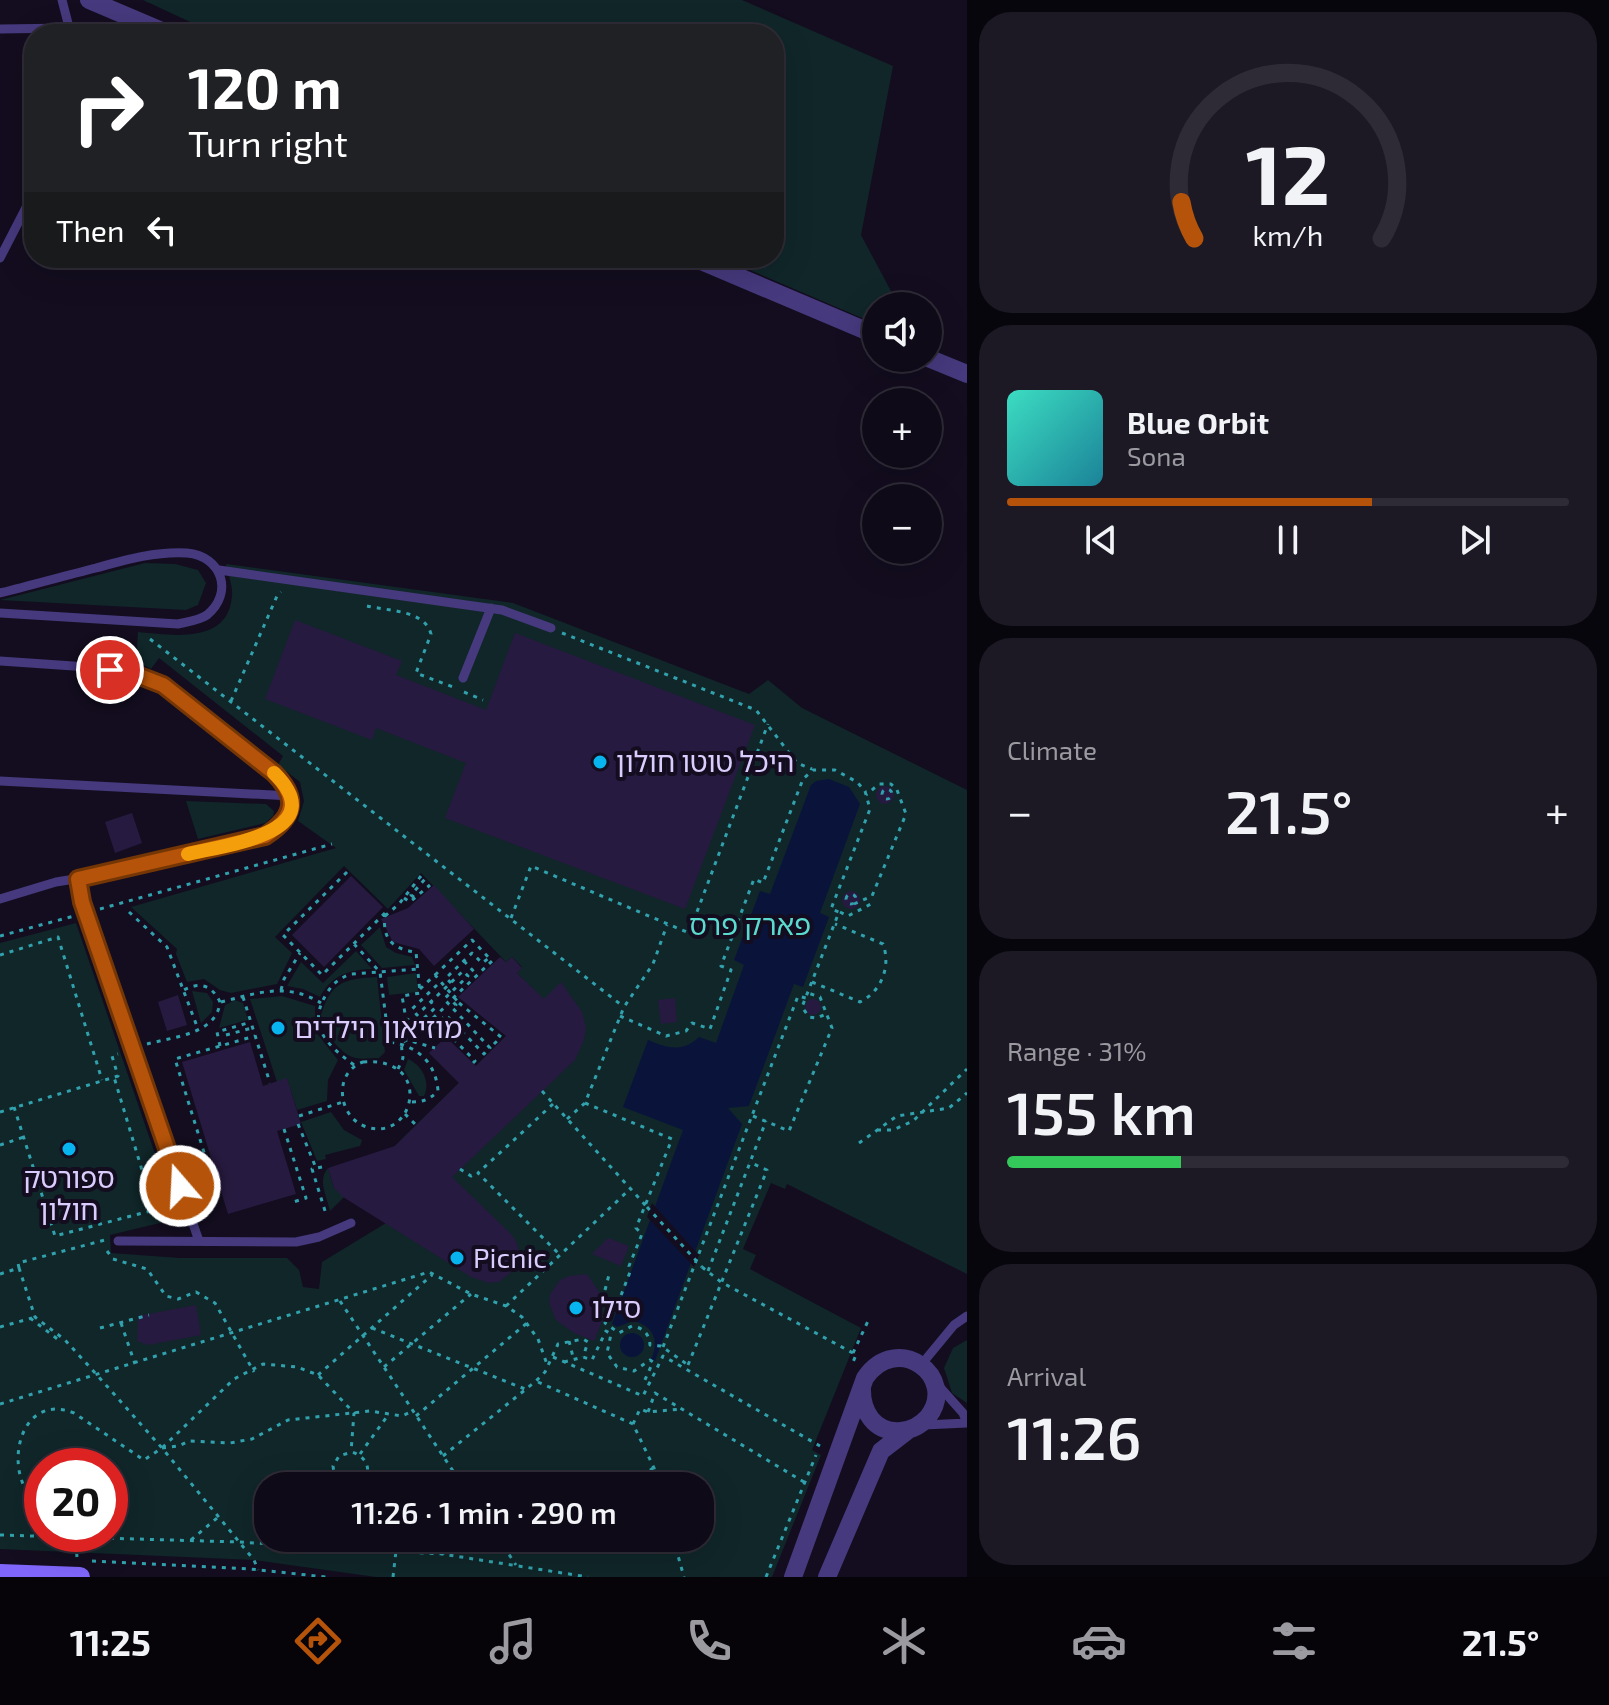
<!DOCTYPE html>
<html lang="en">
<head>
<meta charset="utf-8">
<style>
	body { margin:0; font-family:"Exo 2","Noto Sans Hebrew",sans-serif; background:#1c1824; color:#f1f3f6; height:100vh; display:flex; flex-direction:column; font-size:30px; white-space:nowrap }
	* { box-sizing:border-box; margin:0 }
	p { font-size:26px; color:#9b9aa1 }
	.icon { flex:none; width:44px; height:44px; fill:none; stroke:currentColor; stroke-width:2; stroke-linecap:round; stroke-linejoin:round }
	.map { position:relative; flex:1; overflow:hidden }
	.drawer { display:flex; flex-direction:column; gap:12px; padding:12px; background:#08060d; width:642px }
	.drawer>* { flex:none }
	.banner { position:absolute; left:24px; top:24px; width:760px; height:244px; border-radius:32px; box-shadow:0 8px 32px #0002,0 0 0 2px #2e2b36; background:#202124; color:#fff; overflow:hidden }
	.fabs { position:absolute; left:862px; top:292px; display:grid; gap:16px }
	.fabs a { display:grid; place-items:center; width:80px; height:80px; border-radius:50%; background:#0e0a17; box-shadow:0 8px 32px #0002,0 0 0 2px #2e2b36; font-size:40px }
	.speed { position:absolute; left:24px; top:1448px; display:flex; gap:16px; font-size:40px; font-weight:700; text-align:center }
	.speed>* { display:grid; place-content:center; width:104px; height:104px; border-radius:50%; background:#0e0a17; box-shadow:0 8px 32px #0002,0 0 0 2px #2e2b36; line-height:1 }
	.speed .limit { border:12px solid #d22; background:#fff; color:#111 }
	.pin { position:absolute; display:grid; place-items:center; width:68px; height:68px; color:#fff; margin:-34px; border:4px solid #fff; border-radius:50%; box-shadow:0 2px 8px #0007 }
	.me { position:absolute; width:88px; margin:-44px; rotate:341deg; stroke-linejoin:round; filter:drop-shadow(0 0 6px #0008) }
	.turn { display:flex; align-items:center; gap:28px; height:168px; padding:0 32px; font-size:36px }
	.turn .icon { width:104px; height:104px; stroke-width:2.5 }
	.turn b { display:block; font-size:56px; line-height:68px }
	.then { display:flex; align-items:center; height:76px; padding:0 32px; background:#0003; gap:16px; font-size:30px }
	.big { font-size:60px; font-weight:600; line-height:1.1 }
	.drawer .widget { flex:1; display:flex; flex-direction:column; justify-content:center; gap:12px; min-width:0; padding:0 28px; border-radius:32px; background:#1c1824 }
	.drawer .dial { align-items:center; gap:0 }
	.dial svg { height:208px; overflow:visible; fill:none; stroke:#2e2b36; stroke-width:7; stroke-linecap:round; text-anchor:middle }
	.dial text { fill:#f1f3f6; stroke:none }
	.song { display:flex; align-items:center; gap:24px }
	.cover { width:96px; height:96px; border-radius:12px; background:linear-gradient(135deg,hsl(170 70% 55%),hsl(190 70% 35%)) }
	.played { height:8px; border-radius:4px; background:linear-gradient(90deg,#b45309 65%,#2e2b36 65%) }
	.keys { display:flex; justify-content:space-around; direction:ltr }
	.heat { display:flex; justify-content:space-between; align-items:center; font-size:44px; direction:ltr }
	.charge { height:12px; border-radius:6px; background:linear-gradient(90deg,#34c759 31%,#2e2b36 0) }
	.trip { position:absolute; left:254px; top:1472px; width:460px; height:80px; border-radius:32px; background:#0e0a17; box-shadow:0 8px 32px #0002,0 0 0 2px #2e2b36; font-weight:600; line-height:80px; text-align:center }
	.menu { display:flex; height:128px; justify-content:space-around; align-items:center; background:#060409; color:#9b9aa1 }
	.menu .icon { width:56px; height:56px }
	.menu .active { color:#b45309 }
	.menu b { font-size:36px; color:#f1f3f6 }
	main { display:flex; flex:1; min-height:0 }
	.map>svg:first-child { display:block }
</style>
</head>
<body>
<main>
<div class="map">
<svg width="967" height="1577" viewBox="0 0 967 1577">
	<rect width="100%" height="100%" fill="#130d1f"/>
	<path fill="#102629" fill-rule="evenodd" d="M143 0H742L893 66 861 235 899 306H876V324L722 258H774V34H216Z
		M145 563 175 564 198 570 206 583 198 605 186 610 0 600Z
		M226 564 513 603 749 694 768 680 802 708 967 790V1274L787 1184 785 1189 771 1183 743 1249 756 1255 750 1269 861 1328 812 1450 821 1455 772 1577H376L254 1560 0 1549V943L76 923 155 1154 169 1206 164 1222 110 1235 111 1253 180 1258H287L299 1270 303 1287 319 1289 322 1262 386 1223 344 1197 330 1211C327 1197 317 1180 328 1168L334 1188 344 1196 543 1000 517 973 522 967 512 957 506 962 421 873 388 909 344 866 275 937 292 953 277 984 231 993 220 990 204 979 187 982 176 954 177 949 131 907 336 848 298 821 304 801 300 782 278 765 283 756 159 658 151 669 136 661 138 632C172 635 228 645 232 596 233 586 228 574 226 564ZM42 1466H110V1534H42ZM268 1486H700V1538H268Z
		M186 801 266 804 274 811 273 816 265 823 198 839Z
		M380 927 386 947 396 953 412 957 415 965 382 968 361 945Z
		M356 951 372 969C348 970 332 975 320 997L303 989 287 986 301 962 323 983Z
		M416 973 418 992 389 995 387 977Z
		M377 977 385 1052 379 1058C371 1058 360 1060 352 1057 337 1050 323 1030 321 1015 331 981 345 979 377 977Z
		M192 991 207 993 213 1002 212 1012 201 1023Z
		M282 996 315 1006V1031L338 1060 328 1080 327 1101 297 1110 287 1079 277 1082 250 999Z
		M235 1000 243 1003 248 1020 219 1028 225 1005Z
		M408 1059C422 1065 431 1082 424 1096H419L404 1070Z
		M331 1112 344 1130 362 1140 360 1146 325 1155 326 1159 317 1161 301 1122Z
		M967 1340V1403L952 1393 944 1368 953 1348Z"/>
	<path fill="#0a143b" d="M829 779 849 787 860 804 820 913 829 917 803 987 794 984 749 1106 728 1108 742 1124 655 1361 651 1359C660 1341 653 1325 633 1321L617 1327 612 1324 683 1130 623 1107 648 1040C667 1048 682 1053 699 1037L716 1043 744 965 734 960 760 891 770 894 811 785 816 781Z
		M620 1345a12 12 0 1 1 24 0a12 12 0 1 1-24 0Z"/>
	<path fill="#130d1f" d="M652 1203 699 1255 694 1267 647 1217Z"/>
	<path fill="#271a40" d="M295 620 402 661 396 675 486 710 515 633 755 725 685 909 445 818 466 763 376 728 372 740 265 699Z
		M876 795a9 9 0 1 1 18 0a9 9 0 1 1-18 0Z
		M132 813 142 843 115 853 105 822Z
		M351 876 383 907 324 967 292 935Z
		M434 885 474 929 434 966 419 949 393 942 381 919 408 908Z
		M842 900a9 9 0 1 1 18 0a9 9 0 1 1-18 0Z
		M500 957 506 962 512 957 522 968 517 973 544 999 561 982 582 1012 586 1028 584 1040 575 1060 452 1177 511 1234 517 1243 519 1252 514 1270 499 1282 489 1283 471 1277 343 1197 334 1188 328 1168 395 1146 459 1083 429 1053 446 1037 476 1066 506 1036 458 997Z
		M178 995 187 1025 167 1031 158 1002Z
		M675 998 677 1022 661 1024 658 1000Z
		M805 1007a8 8 0 1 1 16 0a8 8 0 1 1-16 0Z
		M250 1042 263 1086 287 1078 301 1124 277 1131 296 1194 228 1214 182 1062Z
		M608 1238 629 1246 621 1266 592 1254Z
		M587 1274 602 1296 599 1318 603 1319 594 1341 574 1333 556 1320 549 1303 550 1294 560 1280 569 1276Z
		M196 1305 201 1335 148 1345 137 1341 138 1316Z"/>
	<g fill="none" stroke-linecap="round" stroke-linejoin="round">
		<path stroke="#31a2ad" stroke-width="3" stroke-dasharray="4 6" stroke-linecap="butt" d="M367 606C388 611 425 610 431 634L416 673 453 687
			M562 633 756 710 797 763 812 769
			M150 639 624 1007
			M464 692 483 700
			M231 701 277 596 281 592
			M882 794a5 5 0 1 1 10 0a5 5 0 1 1-10 0Z
			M347 872 283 935 322 975 385 913
			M846 899a5 5 0 1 1 10 0a5 5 0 1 1-10 0Z
			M404 898 410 902 430 885
			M854 904 872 896 906 814 897 790 891 784H879L866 795
			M100 909 332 844
			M129 912 167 947 198 1029
			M840 912 848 916 873 903
			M385 913C382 938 391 949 416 952L420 993 402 996 406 1019 443 1029
			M385 916 399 904 421 876 425 879 411 895 415 898
			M511 918 531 866 689 933 768 724
			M0 936 74 916
			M354 944 380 972 389 1042C417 1045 436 1063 438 1091 429 1100 423 1102 410 1102
			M0 955 58 937 102 1080
			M464 961 477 975
			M435 975 472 940 492 961 451 1000 456 1005 453 1008
			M812 982 860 1002C882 991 891 966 883 944L835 924
			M451 983 446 978 472 953 482 963 489 958
			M437 985 412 1009 417 1015 463 971 468 976 444 999 490 1048 484 1054 446 1015 438 1023 475 1061 473 1063
			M281 990 284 979 300 953
			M243 997 270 1083
			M221 1002C257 993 287 982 321 1003
			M459 1003 501 1037 490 1048
			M620 1016 666 1036 686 1031 692 1023 710 1029 731 970 721 966 754 879 763 883 803 779 813 770H835L857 782 865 791 870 809 831 909 839 912 802 1007 809 1017 817 1018 826 1014
			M424 1018 431 1020 448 1004
			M424 1018 435 1008 431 1002
			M226 1035 252 1028
			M147 1044C173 1037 217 1034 220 1002 212 986 201 981 184 990
			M220 1046 217 1032 251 1022
			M363 1062C436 1056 414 1146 364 1126 354 1122 347 1113 344 1103 339 1085 346 1068 363 1062Z
			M354 1065C327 1045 306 1026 327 993 333 983 340 978 351 974L418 969
			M398 1069 403 1058 401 1043 407 1040 435 1048
			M542 1091 647 1207
			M585 1103 672 1139 636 1228 642 1234 629 1266 630 1272 615 1311 604 1317 607 1318 605 1323 619 1333 632 1326C644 1328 649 1334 650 1345L661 1346 688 1365
			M553 1104 478 1173 560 1255
			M14 1107 55 1236 154 1210 114 1077
			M0 1112 118 1076 112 1056 118 1054
			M405 1114 416 1125
			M299 1116 343 1102
			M753 1116 789 1131 832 1028 820 997 808 993
			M567 1119 585 1103 624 1007 653 964 667 925
			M298 1124 316 1168
			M284 1129 306 1198 290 1203
			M877 1130H893L913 1121 967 1069
			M859 1143 897 1116 949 1108 967 1093
			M0 1145 24 1137
			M207 1162 175 1059 255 1036
			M322 1167 312 1169 326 1214
			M460 1169 471 1176 478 1173
			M107 1251 113 1259 147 1269 166 1296 178 1299 196 1292 215 1303 254 1372
			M702 1267 721 1282 853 1353 856 1355 853 1362
			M19 1268 35 1317 65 1340 97 1375 162 1448 254 1560 258 1570
			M708 1271 766 1121
			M0 1274 19 1268 18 1263 105 1240
			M605 1290 610 1271
			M340 1301 463 1486
			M506 1306 630 1189
			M30 1318 60 1341
			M121 1323 135 1364
			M0 1327 32 1318
			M100 1328 149 1315
			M372 1328 525 1389
			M569 1341 573 1357
			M663 1347 798 996 806 998
			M853 1353 869 1319
			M553 1357 643 1396 663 1356 820 1446
			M564 1362 583 1357 592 1360 606 1331 611 1334 607 1353 617 1367 634 1371 650 1360 653 1362 644 1382 649 1384
			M688 1365 767 1170 749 1162
			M384 1367 471 1294
			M318 1375 432 1275
			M538 1382 633 1424 654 1468 659 1486
			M0 1404 429 1272 471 1294 506 1306 522 1317 538 1339 548 1367
			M648 1412 655 1393 804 1482
			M416 1416 527 1323
			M633 1424 640 1409 648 1412 682 1409
			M162 1448 179 1446 189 1441 230 1443 252 1439 288 1420 370 1411 402 1416 413 1411
			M360 1454 388 1415
			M443 1456 536 1381 545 1372 558 1344 583 1339 588 1342 583 1357
			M657 1478 667 1477 677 1486
			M325 1486 335 1479
			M343 1486 335 1479 333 1466 339 1456 352 1452C370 1458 373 1475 358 1486
			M641 1486 642 1476 653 1468
			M42 1506C0 1483 15 1389 74 1413L144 1460 162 1448 234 1379 263 1364 297 1367 318 1375 354 1413 351 1452
			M75 1534 77 1557
			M0 1535 239 1542 442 1554 588 1577
			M498 1538 516 1565
			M673 1538 684 1577
			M191 1540 217 1518
			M388 1550 393 1538
			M442 1554 470 1538
			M92 1561 250 1569 326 1577
			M393 1577 396 1551
			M766 1577 816 1455"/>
		<path stroke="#46397d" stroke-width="9" d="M62 0 70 31
			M0 29 70 28
			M0 258 34 192
			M219 570 502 610 551 628
			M0 593C32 585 64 576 96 568 125 560 156 551 187 553 222 556 234 593 207 615 200 620 187 622 178 624L0 613
			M0 661 88 667 132 673 163 685 274 773C300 798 294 818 265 836L100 875 56 882 0 899
			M463 678 491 608
			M0 781 291 796
			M78 879 82 902 199 1241
			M118 1241 296 1242 319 1237 351 1223
			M921 1365 954 1325 967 1316
			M938 1385 963 1413 967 1423
			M924 1425 967 1423"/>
		<path stroke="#46397d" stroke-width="18" d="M89 0 169 34
			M694 258 876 335
			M928 358 967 374
			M793 1577 865 1378C897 1331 959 1377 928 1417 921 1425 912 1430 901 1431 874 1433 861 1411 862 1387
			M827 1577 881 1451 907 1431"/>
		<path stroke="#8166fb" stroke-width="20" d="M0 1574 80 1577"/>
		<path stroke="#31a2ad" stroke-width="3" stroke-dasharray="4 6" stroke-linecap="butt" d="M420 989 435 975 459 1003
			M647 1207 702 1267"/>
	</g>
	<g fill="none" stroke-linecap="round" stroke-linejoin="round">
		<defs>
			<path id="route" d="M110 670 132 673 163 685 274 773C300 799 293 818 265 836L78 879 82 902 180 1186"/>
		</defs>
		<use href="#route" stroke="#753606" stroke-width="20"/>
		<use href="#route" stroke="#b45309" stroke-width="14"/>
		<path stroke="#f59e0b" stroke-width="14" d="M188 854C224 845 335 833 274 773"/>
	</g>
	<g fill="#07b4f0" stroke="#130d1f" stroke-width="3">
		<circle cx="600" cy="762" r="8"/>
		<circle cx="278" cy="1028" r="8"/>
		<circle cx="69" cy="1149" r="8"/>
		<circle cx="457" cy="1258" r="8"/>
		<circle cx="576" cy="1308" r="8"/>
	</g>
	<g text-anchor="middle" stroke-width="8" stroke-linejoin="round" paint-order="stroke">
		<g font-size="28" fill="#dacdfe" stroke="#130d1f" text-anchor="start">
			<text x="616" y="772">היכל טוטו חולון</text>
			<text x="294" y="1038">מוזיאון הילדים</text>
			<text x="69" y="1188" text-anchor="middle">ספורטק<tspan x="69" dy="32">חולון</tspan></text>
			<text x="473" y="1268">Picnic</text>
			<text x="592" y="1318">סילו</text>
		</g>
		<g font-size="28" fill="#5bdbcf" stroke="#130d1f">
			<text x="750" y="935">פארק פרס</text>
		</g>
	</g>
</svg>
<div class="fabs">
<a><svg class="icon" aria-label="sound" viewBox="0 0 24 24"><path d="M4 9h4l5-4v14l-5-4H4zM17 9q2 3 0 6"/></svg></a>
<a>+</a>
<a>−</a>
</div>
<div class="speed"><div class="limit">20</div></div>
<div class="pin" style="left:110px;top:670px;background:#d93025"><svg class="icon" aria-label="arrive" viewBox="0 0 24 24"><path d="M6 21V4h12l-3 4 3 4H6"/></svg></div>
<svg class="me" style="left:180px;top:1186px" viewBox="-20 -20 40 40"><circle r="17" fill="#b45309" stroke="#fff" stroke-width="3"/><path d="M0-11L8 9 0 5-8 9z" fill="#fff"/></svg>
<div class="trip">11:26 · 1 min · 290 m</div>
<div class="banner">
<div class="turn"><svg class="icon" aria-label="right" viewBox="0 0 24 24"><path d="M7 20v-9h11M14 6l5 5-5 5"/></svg><div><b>120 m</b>Turn right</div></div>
<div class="then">Then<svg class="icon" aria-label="left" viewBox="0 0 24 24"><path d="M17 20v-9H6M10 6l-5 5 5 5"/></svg></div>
</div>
</div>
<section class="drawer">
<div class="widget dial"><svg viewBox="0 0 100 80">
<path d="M14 69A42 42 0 1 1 86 69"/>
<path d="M14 69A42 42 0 0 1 9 55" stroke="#b45309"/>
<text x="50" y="56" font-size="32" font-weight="700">12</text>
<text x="50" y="72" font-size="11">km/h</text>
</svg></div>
<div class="widget">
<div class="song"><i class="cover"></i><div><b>Blue Orbit</b><p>Sona</p></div></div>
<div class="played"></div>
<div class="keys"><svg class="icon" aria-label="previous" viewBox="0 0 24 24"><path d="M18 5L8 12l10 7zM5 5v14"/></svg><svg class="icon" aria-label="pause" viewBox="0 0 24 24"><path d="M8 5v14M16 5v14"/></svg><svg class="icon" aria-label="next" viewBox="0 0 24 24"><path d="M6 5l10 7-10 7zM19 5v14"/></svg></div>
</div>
<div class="widget"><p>Climate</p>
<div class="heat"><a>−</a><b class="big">21.5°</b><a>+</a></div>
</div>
<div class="widget"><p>Range · 31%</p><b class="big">155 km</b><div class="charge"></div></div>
<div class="widget"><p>Arrival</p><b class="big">11:26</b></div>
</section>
</main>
<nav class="menu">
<b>11:25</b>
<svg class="icon active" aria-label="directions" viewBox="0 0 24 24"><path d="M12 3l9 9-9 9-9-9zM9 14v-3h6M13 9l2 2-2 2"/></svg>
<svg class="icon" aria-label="music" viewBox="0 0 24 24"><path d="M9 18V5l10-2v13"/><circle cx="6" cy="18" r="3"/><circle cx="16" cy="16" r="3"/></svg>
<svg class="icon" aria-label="phone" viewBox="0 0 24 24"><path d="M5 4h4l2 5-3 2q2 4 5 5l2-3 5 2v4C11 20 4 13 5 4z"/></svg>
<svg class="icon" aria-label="climate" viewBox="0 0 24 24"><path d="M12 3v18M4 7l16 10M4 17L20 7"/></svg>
<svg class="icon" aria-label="car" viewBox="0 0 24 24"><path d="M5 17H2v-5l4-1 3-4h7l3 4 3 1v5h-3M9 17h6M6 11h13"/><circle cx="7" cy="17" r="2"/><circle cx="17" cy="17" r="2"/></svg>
<svg class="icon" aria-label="filters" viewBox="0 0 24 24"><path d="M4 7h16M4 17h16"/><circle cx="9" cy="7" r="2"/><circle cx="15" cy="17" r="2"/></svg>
<b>21.5°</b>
</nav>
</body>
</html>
